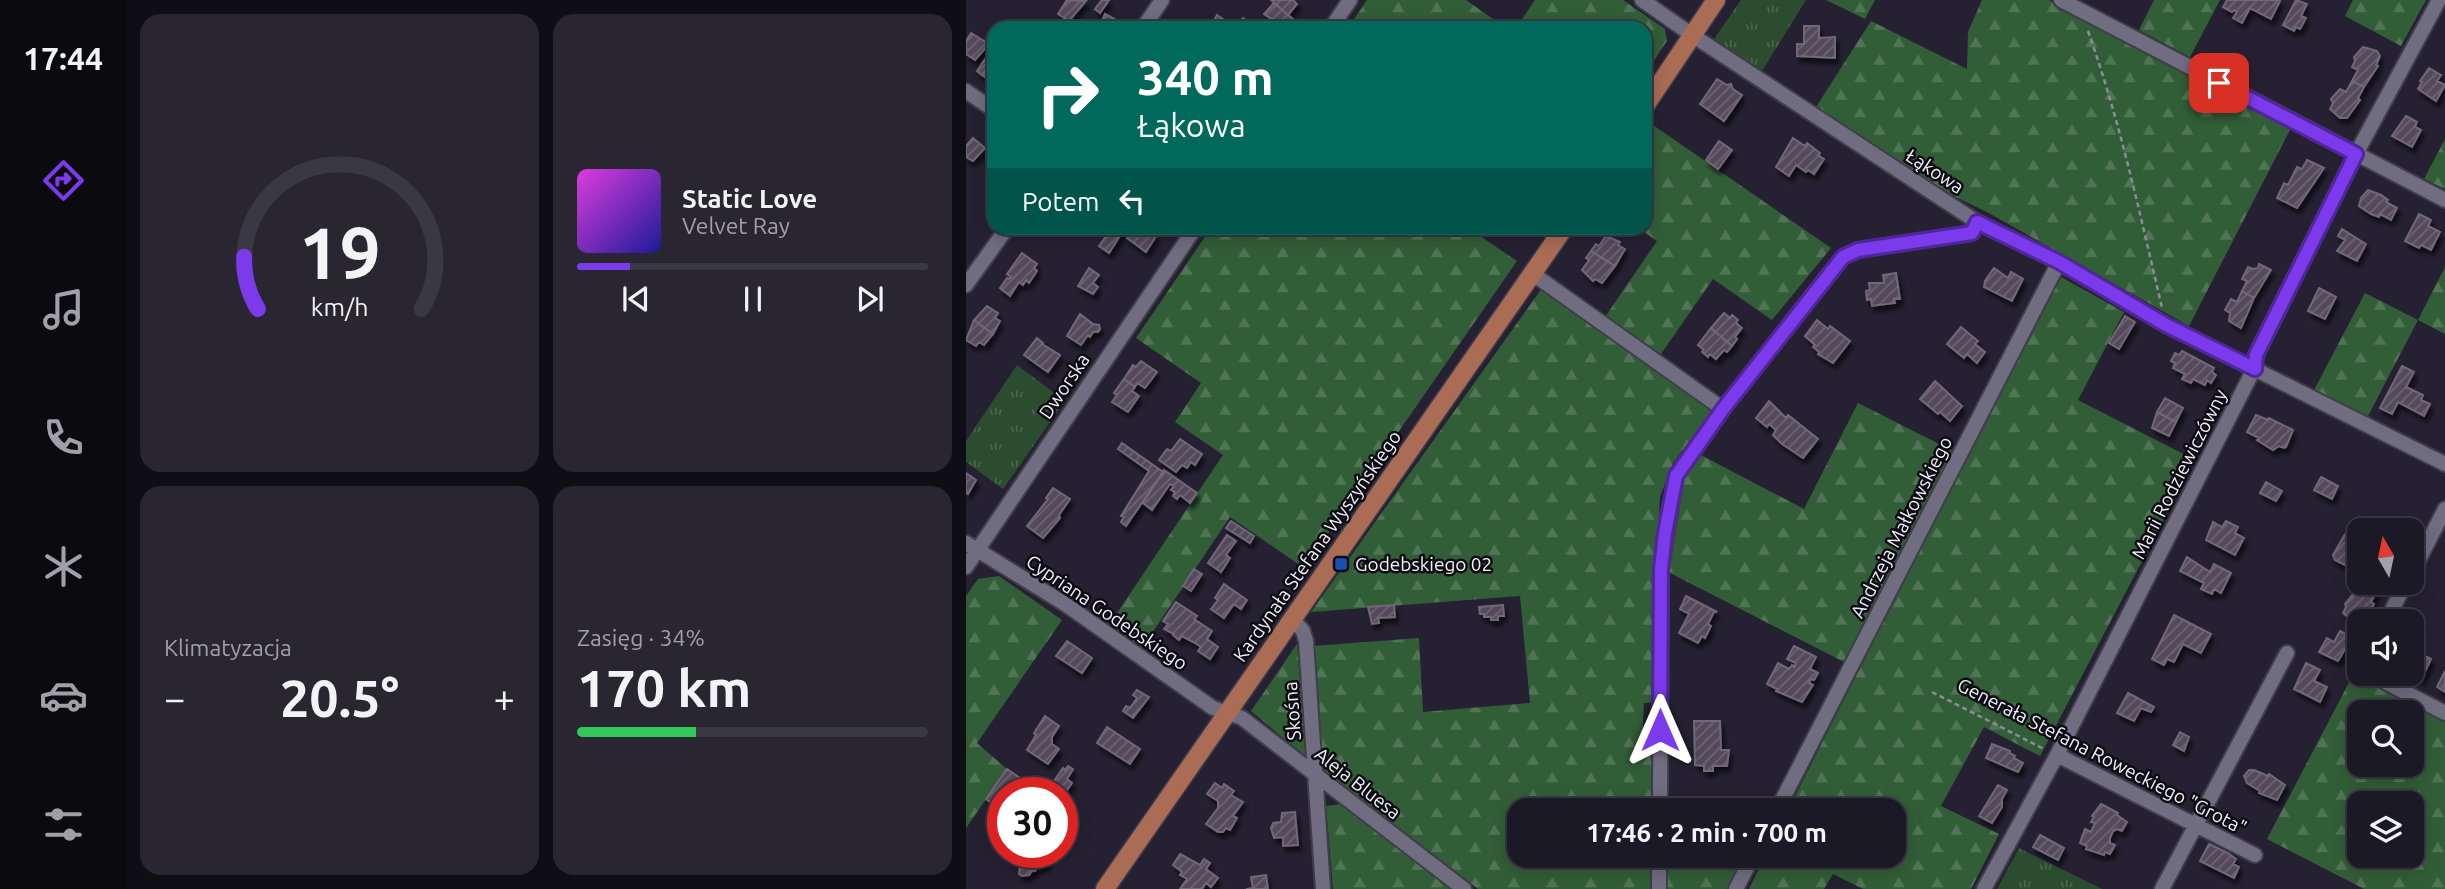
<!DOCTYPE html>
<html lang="pl">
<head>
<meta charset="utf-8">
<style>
	body { margin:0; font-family:Ubuntu,sans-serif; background:#292632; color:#f1f3f6; height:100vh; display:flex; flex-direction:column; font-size:26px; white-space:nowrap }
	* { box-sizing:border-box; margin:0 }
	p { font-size:23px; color:#a0a0a7 }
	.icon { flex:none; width:38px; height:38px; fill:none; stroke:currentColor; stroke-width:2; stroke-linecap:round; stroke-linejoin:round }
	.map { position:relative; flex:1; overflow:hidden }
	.side { display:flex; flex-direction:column; gap:14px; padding:14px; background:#0f0e15; width:840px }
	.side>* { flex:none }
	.top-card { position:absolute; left:21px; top:21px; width:665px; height:214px; border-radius:21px; box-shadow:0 4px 18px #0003,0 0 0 2px #3a3843; background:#00695c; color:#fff; overflow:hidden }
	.needle { width:46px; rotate:351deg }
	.buttons { position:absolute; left:1381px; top:518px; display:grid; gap:14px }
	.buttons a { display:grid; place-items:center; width:77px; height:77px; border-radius:14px; background:#1c1926; box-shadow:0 4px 18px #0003,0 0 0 2px #3a3843; font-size:35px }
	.speed { position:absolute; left:21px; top:777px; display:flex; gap:14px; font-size:35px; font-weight:700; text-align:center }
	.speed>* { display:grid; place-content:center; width:91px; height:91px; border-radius:50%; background:#1c1926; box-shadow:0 4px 18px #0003,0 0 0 2px #3a3843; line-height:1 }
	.speed .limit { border:10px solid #d22; background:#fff; color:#111 }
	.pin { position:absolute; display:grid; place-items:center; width:60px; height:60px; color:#fff; margin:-30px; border-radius:14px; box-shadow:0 4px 10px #0006 }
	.me { position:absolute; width:77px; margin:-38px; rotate:0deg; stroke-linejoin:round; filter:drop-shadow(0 0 5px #0008) }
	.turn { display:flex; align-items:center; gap:24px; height:147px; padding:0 35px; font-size:32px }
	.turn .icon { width:91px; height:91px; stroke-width:2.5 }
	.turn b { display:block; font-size:49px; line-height:60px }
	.then { display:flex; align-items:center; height:66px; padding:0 35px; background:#0003; gap:14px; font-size:26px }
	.big { font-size:52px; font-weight:700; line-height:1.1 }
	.side .tile { flex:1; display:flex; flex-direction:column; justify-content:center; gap:10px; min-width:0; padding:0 24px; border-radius:21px; background:#292632 }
	.side .dial { align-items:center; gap:0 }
	.dial svg { height:182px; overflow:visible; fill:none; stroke:#3a3843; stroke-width:7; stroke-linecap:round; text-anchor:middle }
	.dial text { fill:#f1f3f6; stroke:none }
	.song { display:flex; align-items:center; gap:21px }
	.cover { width:84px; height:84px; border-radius:10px; background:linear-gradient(135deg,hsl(300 70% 55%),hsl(240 70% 35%)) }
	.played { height:7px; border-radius:4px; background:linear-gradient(90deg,#7c3aed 15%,#3a3843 15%) }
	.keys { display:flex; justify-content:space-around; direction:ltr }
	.heat { display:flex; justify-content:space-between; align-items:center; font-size:38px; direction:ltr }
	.charge { height:10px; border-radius:5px; background:linear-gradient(90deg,#34c759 34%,#3a3843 0) }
	.side .tiles { flex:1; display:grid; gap:14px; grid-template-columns:repeat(2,1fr) }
	.trip { position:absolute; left:541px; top:798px; width:399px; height:70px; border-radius:21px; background:#1c1926; box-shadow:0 4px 18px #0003,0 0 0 2px #3a3843; font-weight:700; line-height:70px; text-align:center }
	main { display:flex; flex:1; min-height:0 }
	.menu { display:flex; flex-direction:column; width:126px; justify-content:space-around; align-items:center; background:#0b0a0f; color:#a0a0a7 }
	.menu .icon { width:49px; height:49px }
	.menu .current { color:#7c3aed }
	.menu b { font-size:32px; color:#f1f3f6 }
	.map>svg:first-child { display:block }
</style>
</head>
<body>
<main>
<nav class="menu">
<b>17:44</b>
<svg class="icon current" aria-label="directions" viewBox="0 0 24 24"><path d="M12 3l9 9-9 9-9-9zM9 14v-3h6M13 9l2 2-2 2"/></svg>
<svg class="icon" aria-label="music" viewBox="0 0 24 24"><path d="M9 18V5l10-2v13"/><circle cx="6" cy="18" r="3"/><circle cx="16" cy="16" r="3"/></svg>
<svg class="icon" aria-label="phone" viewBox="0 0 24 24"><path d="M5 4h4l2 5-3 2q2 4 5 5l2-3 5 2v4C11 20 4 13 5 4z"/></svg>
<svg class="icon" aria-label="climate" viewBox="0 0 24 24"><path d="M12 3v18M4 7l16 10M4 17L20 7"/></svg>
<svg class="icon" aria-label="car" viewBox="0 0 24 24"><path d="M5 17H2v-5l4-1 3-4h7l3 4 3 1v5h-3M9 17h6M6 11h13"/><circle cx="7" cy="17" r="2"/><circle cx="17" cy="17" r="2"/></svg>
<svg class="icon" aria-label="filters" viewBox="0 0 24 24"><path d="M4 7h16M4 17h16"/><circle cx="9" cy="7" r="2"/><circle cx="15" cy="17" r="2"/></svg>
</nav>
<section class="side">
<div class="tiles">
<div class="tile dial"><svg viewBox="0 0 100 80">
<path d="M14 69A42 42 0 1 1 86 69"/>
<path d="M14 69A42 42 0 0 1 8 46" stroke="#7c3aed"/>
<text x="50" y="56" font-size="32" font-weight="700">19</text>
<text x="50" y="72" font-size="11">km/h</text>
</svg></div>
<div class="tile">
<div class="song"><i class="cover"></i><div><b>Static Love</b><p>Velvet Ray</p></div></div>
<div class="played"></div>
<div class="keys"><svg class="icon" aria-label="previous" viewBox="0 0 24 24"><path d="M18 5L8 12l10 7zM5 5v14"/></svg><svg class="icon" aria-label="pause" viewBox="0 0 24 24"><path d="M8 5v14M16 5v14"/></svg><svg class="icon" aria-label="next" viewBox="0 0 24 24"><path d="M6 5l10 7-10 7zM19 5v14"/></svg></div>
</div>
<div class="tile"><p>Klimatyzacja</p>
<div class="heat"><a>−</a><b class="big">20.5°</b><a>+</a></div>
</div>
<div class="tile"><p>Zasięg · 34%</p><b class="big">170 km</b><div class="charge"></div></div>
</div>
</section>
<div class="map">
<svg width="1479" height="889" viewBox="0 0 1479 889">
	<defs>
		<pattern id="grass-tufts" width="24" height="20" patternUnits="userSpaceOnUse" patternTransform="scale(1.75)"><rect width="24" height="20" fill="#2b4c2f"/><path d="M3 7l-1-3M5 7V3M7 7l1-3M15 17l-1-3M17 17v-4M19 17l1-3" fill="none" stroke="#4a664e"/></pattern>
		<pattern id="forest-firs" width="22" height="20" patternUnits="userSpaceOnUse" patternTransform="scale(1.75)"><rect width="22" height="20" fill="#325e37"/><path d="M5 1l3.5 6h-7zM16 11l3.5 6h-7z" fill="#507555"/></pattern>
		<pattern id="building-hatch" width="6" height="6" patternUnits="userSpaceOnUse" patternTransform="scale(1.75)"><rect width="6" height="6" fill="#544a5b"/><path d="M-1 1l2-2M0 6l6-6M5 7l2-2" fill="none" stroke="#6d6473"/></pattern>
		<filter id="shadow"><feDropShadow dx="3" dy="5.5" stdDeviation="2" flood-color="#0009"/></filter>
	</defs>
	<rect width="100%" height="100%" fill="#252132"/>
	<path fill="url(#grass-tufts)" d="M775 0H840L796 71 748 39Z
		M51 365 99 401 37 489 0 462V441Z
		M1053 848 1136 889H1031Z"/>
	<path fill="url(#forest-firs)" fill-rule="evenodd" d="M401 0H500L540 28H382Z
		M569 0H657L699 29 701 41 679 74V28H550Z
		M860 0H909L899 19Z
		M1016 0H1083L1325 128 1223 326 1021 212 975 190 850 107 905 21 1001 69 1002 32Z
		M1188 0H1254L1224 57 1173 30Z
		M1387 0H1460L1435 46 1379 16Z
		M687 125 865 248 806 320 747 279 695 354 639 317 691 241 672 228H679V137Z
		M1479 139V189L1458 179Z
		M245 228H502L551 261 338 568 264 517 176 648 143 625 257 455 209 422 235 383 170 338Z
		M1479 267V334L1452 320 1401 418 1348 390 1399 293 1452 320Z
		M1093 276 1158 312 1112 400 1229 460 1074 756 1018 727 975 806 1033 834 1005 889H897L867 874 858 889H783L799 856H928V810H822Z
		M576 288 748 408 707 463 694 497 691 573 690 702 678 703 676 743 687 747 688 810H553V856H689L688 889H512L358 772 347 646 453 638 457 712 564 703 554 596 345 612Z
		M892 403 989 452 880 663 702 572 709 509 720 473 735 455 838 509Z
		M33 576 96 620 11 743 41 769 0 828V596L12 579Z
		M331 644 340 757 285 711Z
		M1389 671 1479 718V889H1398L1301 839ZM1393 712H1446V765H1393ZM1393 803H1446V856H1393Z
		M376 804 487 889H367L360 806Z
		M699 856H780L763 889H698Z"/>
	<path fill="url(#building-hatch)" stroke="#716779" stroke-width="2" filter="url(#shadow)" d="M101 0 120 1 103 21 92 14Z
		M136 0H143L134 13 129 9Z
		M305 0H327L331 4 322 15Z
		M1261 0H1312L1314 1 1305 19 1284 8 1276 23 1267 18 1271 12 1268 10 1266 12 1257 7Z
		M1330 0 1341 4 1335 16 1340 18 1334 29 1330 27 1328 31 1317 25Z
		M308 3 327 19 319 28 298 14Z
		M139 14 154 22 150 28H133Z
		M251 15 270 28H244Z
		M277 18 286 24 284 28H270Z
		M838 26H853V38L869 37V58L831 56V44H838Z
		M5 33 23 44 9 60 0 54V41Z
		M1397 47 1411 51 1414 56 1410 65 1412 66 1398 87 1386 81 1392 70 1386 67 1389 61 1388 57Z
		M22 55 28 59 16 75 11 71Z
		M28 59V70L22 79 16 75Z
		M1463 68 1475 75 1471 81 1479 85 1470 101 1452 89 1456 82 1454 81Z
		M751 79 761 85 765 84 767 89 776 95 758 121 734 104Z
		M1386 81 1398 87 1392 98 1394 100 1381 118H1374L1364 109 1367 103 1365 99 1374 89 1380 92Z
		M1440 116 1451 122 1449 127 1455 130 1446 147 1426 136Z
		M7 138 19 148 7 161 0 157V146Z
		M827 138 839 146 841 143 854 153 852 155 858 159 848 174 842 170 840 172 830 165 823 176 810 167Z
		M753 141 766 150 752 169 740 160Z
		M1341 160 1358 168 1331 208 1311 198 1318 183 1322 185 1331 167 1336 169Z
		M1402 190 1415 195 1422 200 1420 202 1431 208 1425 220 1414 214 1413 217 1405 214 1393 206 1395 198Z
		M1453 214 1465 220 1462 226 1474 232 1465 250 1455 245 1453 248 1439 241Z
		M146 228H159L143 253 133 246Z
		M168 228 178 232 180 229 190 236 180 252 161 238Z
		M1376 229 1400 244 1391 261 1371 251 1379 240 1372 236Z
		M640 236 654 242 652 245 659 249 649 266 625 251 630 244 633 246Z
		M625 251 649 266 636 283 629 279 627 281 616 270 623 260 620 258Z
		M56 253 71 264 68 268 71 271 63 283 60 280 57 285 53 282 44 296 34 288 41 278 43 279 45 277 41 274Z
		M1293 264 1305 270 1288 298 1276 291 1281 281 1276 279 1282 267 1287 269 1292 268Z
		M123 268 133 275 127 283 132 287 127 294 112 286Z
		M1028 268 1042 278 1045 272 1057 279 1046 301 1018 287 1019 281Z
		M930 273 934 299H928L929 303 906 306 905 299 901 300 900 291 904 290 903 283H918L917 275Z
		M1353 288 1370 297 1359 319 1342 311Z
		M1276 291 1288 298 1275 328 1263 321 1264 313 1259 310 1265 299 1271 302Z
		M21 306 32 313 29 318 34 321 27 334 8 320Z
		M758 313 764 318 766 315 772 320 770 323 776 328 769 337 771 339 766 346 745 328Z
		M114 314 127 324 133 325 134 329 132 332H127L124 337 122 335 115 345 101 336Z
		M1159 316 1169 322 1153 349 1143 343Z
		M8 320 27 334 18 345 13 342 10 346 0 340Z
		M851 320 862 329 864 326 884 341 867 363 852 354 853 352 847 347 849 345 839 336Z
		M995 327 1012 341 1009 344 1019 352 1011 363 1001 354 998 358 981 344Z
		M745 328 766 346 761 352 758 350 750 359 744 354 742 357 736 352 738 350 732 345Z
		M71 338 77 343 76 344 94 355 82 372 58 355Z
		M1216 351 1248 368 1246 372 1250 375 1245 383 1241 380 1239 385 1227 379 1225 383 1216 379 1219 374 1207 368 1209 363 1205 361 1209 353 1213 355Z
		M175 361 191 372 179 388 171 383 169 387 158 379 167 365 170 367Z
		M1436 366 1448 372 1440 387 1457 395 1455 400 1464 404 1458 416 1432 402 1426 414 1414 408Z
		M158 379 169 387 166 391 173 396 162 412 146 402 151 395 148 393Z
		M969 381 996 406 984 421 974 412 972 414 954 399Z
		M1199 398 1217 408 1210 422 1191 412Z
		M803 401 820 418 822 415 852 439 837 458 816 444 807 435 810 430 803 424 801 427 790 418Z
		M1191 412 1210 422 1203 436 1186 428Z
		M1290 415 1302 420 1303 418 1327 430 1320 447 1318 448 1313 446 1307 450 1291 440 1293 438 1281 432Z
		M214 439 236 454 229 465 225 462 221 468 216 465 210 472 193 460 201 449 205 451Z
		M156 443 197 472 160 526 155 522 158 517 155 516 183 471 152 449Z
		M198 470 231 493 224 503 214 495 211 499 207 496 209 492 205 490 208 486 204 484 186 510 177 503Z
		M0 473 10 480 2 494 0 493Z
		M1355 477 1372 486 1366 499 1348 490Z
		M1300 482 1316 491 1310 501 1294 493Z
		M87 488 104 499 93 515 94 518 77 538 61 526 82 499 80 498Z
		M265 521 288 536 284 543 260 528Z
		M1260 521 1272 527 1269 533 1278 538 1269 555 1240 540 1247 522 1256 527Z
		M1382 529 1391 533 1380 555 1393 561V572L1369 560 1367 555Z
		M261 535 270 541 260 555 264 558 255 572 242 563Z
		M1221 557 1244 572 1248 564 1265 573 1255 593 1248 589 1246 594 1235 589 1238 583 1214 571Z
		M228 569 236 574 225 591 217 586Z
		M258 584 281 600 275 609 268 604 258 618 245 609 252 600 249 598Z
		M1400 584 1411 591 1405 602 1408 604 1402 615 1399 614 1395 621 1388 622 1377 613 1380 607 1379 604 1388 593 1393 596Z
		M720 596 751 612H748L742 624 745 626 739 638 736 636 732 643 713 633 723 614 714 609Z
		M210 602 231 616 228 619 246 631 241 639 252 647 244 659 232 651 235 647 229 643 216 636 213 640 207 635 208 634 198 629 202 624 197 621Z
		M428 605 429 617 412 618 413 623 406 624 402 607Z
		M537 605 538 616H532V620H525V617H518V614H514L513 607Z
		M1208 615 1245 634 1235 653 1217 644 1208 662 1201 659 1198 665 1186 659Z
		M1374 631 1389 639 1383 651 1379 649 1372 661 1353 652 1361 638 1368 642Z
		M101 641 126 658 116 673 90 656Z
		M828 646 850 657 844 669 852 673 848 680 845 679 843 683 847 685 836 702 810 691 811 689 801 684 812 663 823 669 826 665 828 667 830 663 821 659Z
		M1449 651 1465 659 1455 680 1447 675 1440 677 1435 674H1446V658Z
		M1340 663 1354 670 1348 681 1361 687 1354 702 1328 689Z
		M1479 671V692L1471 687Z
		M171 690 183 697 167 718 157 711 160 706 164 708 171 698 167 695Z
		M1162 693 1188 707 1185 712 1175 708 1168 721 1151 713Z
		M79 716 93 726 86 737V744L93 749 82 764 61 750 70 735 68 733Z
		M728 721H754L755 750H763L761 766H747V771H738V766L729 765Z
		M141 727 174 749 164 764 131 743Z
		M1214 732 1223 737 1218 751 1207 745Z
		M1026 744 1044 751V753L1049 756 1048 758 1057 763 1052 772 1020 758Z
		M102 766 107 769 101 779 106 783 99 793 93 789 91 793 81 791 97 768 99 770Z
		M41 769 60 782 53 793H37V811L20 799Z
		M1283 770H1288L1302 776 1303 774 1319 785 1311 800 1293 793 1294 791 1281 783 1278 776Z
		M249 783 256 788 258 784 268 791 265 795 277 802 267 816 271 818 264 830 260 828 257 832H252L240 824 252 808V801L241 794Z
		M1032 785 1041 790 1036 799V807L1026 823 1013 816Z
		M1135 804 1152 813 1151 815 1161 822 1156 831 1151 829 1147 831 1144 838V843L1149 845 1144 854 1139 852 1138 855 1120 849 1121 846 1114 843 1119 829 1125 832 1129 823 1125 822 1128 817 1126 816Z
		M329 812 332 845 317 846V837L308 838 305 828 307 823 315 822 316 813Z
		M1074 835 1098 848 1092 860 1067 847Z
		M1243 844 1262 853 1270 859 1267 864 1273 867 1268 878 1234 861Z
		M45 852H75L74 856 80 859 81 864 79 866H73L69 871 67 870 63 875 56 876 53 874 54 866 48 861 49 859Z
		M214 854 234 865 238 859 244 863 240 869 252 878 245 887 240 883 236 889H214L221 879 214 875 216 872 207 865Z
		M300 875 302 889H280L287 888 285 877Z"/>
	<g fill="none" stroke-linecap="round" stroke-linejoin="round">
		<defs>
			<path id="minor" d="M676 0 726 35 1011 222 1093 262 1200 325 1479 464
				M1095 0 1479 200
				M177 28 196 0
				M365 28 384 0
				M0 91 28 110
				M567 274 757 409
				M0 285 41 228
				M0 543 99 604 247 708 276 718 498 889
				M0 567 229 228
				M1446 573 1479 509
				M326 618 337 631 340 641 357 889
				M1420 621 1440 583
				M1404 674 1479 713
				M1091 755 1289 855
				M694 810 695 569 710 476 757 409 877 257 892 250 1005 233 1011 222
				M811 810 1093 262
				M693 856V889
				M770 889 787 856
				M1018 889 1091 755 1288 369 1290 355 1390 154 1473 0
				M1196 889 1321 653"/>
			<path id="major" d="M679 106 750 0
				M139 889 598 228"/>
		</defs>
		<use href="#minor" stroke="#403d4a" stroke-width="18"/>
		<use href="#major" stroke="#403d4a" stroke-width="21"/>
		<path stroke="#8e8b99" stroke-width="2.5" stroke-dasharray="5 3.5" stroke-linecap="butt" d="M1122 31C1154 121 1174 214 1196 308
			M966 692 1078 749"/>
		<use href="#minor" stroke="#716d81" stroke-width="14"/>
		<use href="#major" stroke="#aa6c54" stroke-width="18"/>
	</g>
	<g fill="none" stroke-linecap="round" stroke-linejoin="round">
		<defs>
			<path id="route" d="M694 730 695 569 699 533 710 476 757 409 877 257 892 250 1006 233 1011 222 1093 262 1200 325 1289 369 1290 355 1390 154 1253 83"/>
		</defs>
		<use href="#route" stroke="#51269a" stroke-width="18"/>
		<use href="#route" stroke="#7c3aed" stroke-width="12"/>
	</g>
	<rect fill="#1a4fb4" stroke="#0e0c13" stroke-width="2.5" x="368" y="557" width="14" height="14" rx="3.5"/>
	<g text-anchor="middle" stroke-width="5" stroke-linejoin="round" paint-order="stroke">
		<g font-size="19" fill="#f1effa" stroke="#0e0c13">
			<text transform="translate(969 171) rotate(33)" y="7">Łąkowa</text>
			<text transform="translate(98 386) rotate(-56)" y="7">Dworska</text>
			<text transform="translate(1213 474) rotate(-63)" y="7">Marii Rodziewiczówny</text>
			<text transform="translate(935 527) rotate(-63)" y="7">Andrzeja Małkowskiego</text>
			<text transform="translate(351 546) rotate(-55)" y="7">Kardynała Stefana Wyszyńskiego</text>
			<text transform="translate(141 612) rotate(34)" y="7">Cypriana Godebskiego</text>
			<text transform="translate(326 711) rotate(-94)" y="7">Skośna</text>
			<text transform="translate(1136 756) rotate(27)" y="7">Generała Stefana Roweckiego "Grota"</text>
			<text transform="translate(392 783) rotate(38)" y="7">Aleja Bluesa</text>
		</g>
		<g font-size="19" fill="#f1effa" stroke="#0e0c13" text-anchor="start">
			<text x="389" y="571">Godebskiego 02</text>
		</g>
	</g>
</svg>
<div class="buttons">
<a><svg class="needle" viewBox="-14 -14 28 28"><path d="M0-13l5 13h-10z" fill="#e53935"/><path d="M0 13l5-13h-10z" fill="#a0a0a7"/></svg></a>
<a><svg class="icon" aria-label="sound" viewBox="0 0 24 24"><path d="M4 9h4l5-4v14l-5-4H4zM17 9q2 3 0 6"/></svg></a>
<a><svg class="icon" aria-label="search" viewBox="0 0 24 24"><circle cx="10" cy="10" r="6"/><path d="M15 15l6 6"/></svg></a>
<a><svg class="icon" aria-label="layers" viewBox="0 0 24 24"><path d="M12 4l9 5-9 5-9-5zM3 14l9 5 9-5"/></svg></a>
</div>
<div class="speed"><div class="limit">30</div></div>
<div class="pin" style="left:1253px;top:83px;background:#d93025"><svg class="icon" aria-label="arrive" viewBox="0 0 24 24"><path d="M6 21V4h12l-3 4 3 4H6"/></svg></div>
<svg class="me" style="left:694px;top:730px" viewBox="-20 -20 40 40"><path d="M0-17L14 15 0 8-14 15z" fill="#7c3aed" stroke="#fff" stroke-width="4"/></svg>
<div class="trip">17:46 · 2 min · 700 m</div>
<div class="top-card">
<div class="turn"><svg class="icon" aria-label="right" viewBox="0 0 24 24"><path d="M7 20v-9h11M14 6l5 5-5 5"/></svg><div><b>340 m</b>Łąkowa</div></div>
<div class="then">Potem<svg class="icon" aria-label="left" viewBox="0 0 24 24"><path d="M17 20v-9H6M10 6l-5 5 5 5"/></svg></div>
</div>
</div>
</main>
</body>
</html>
